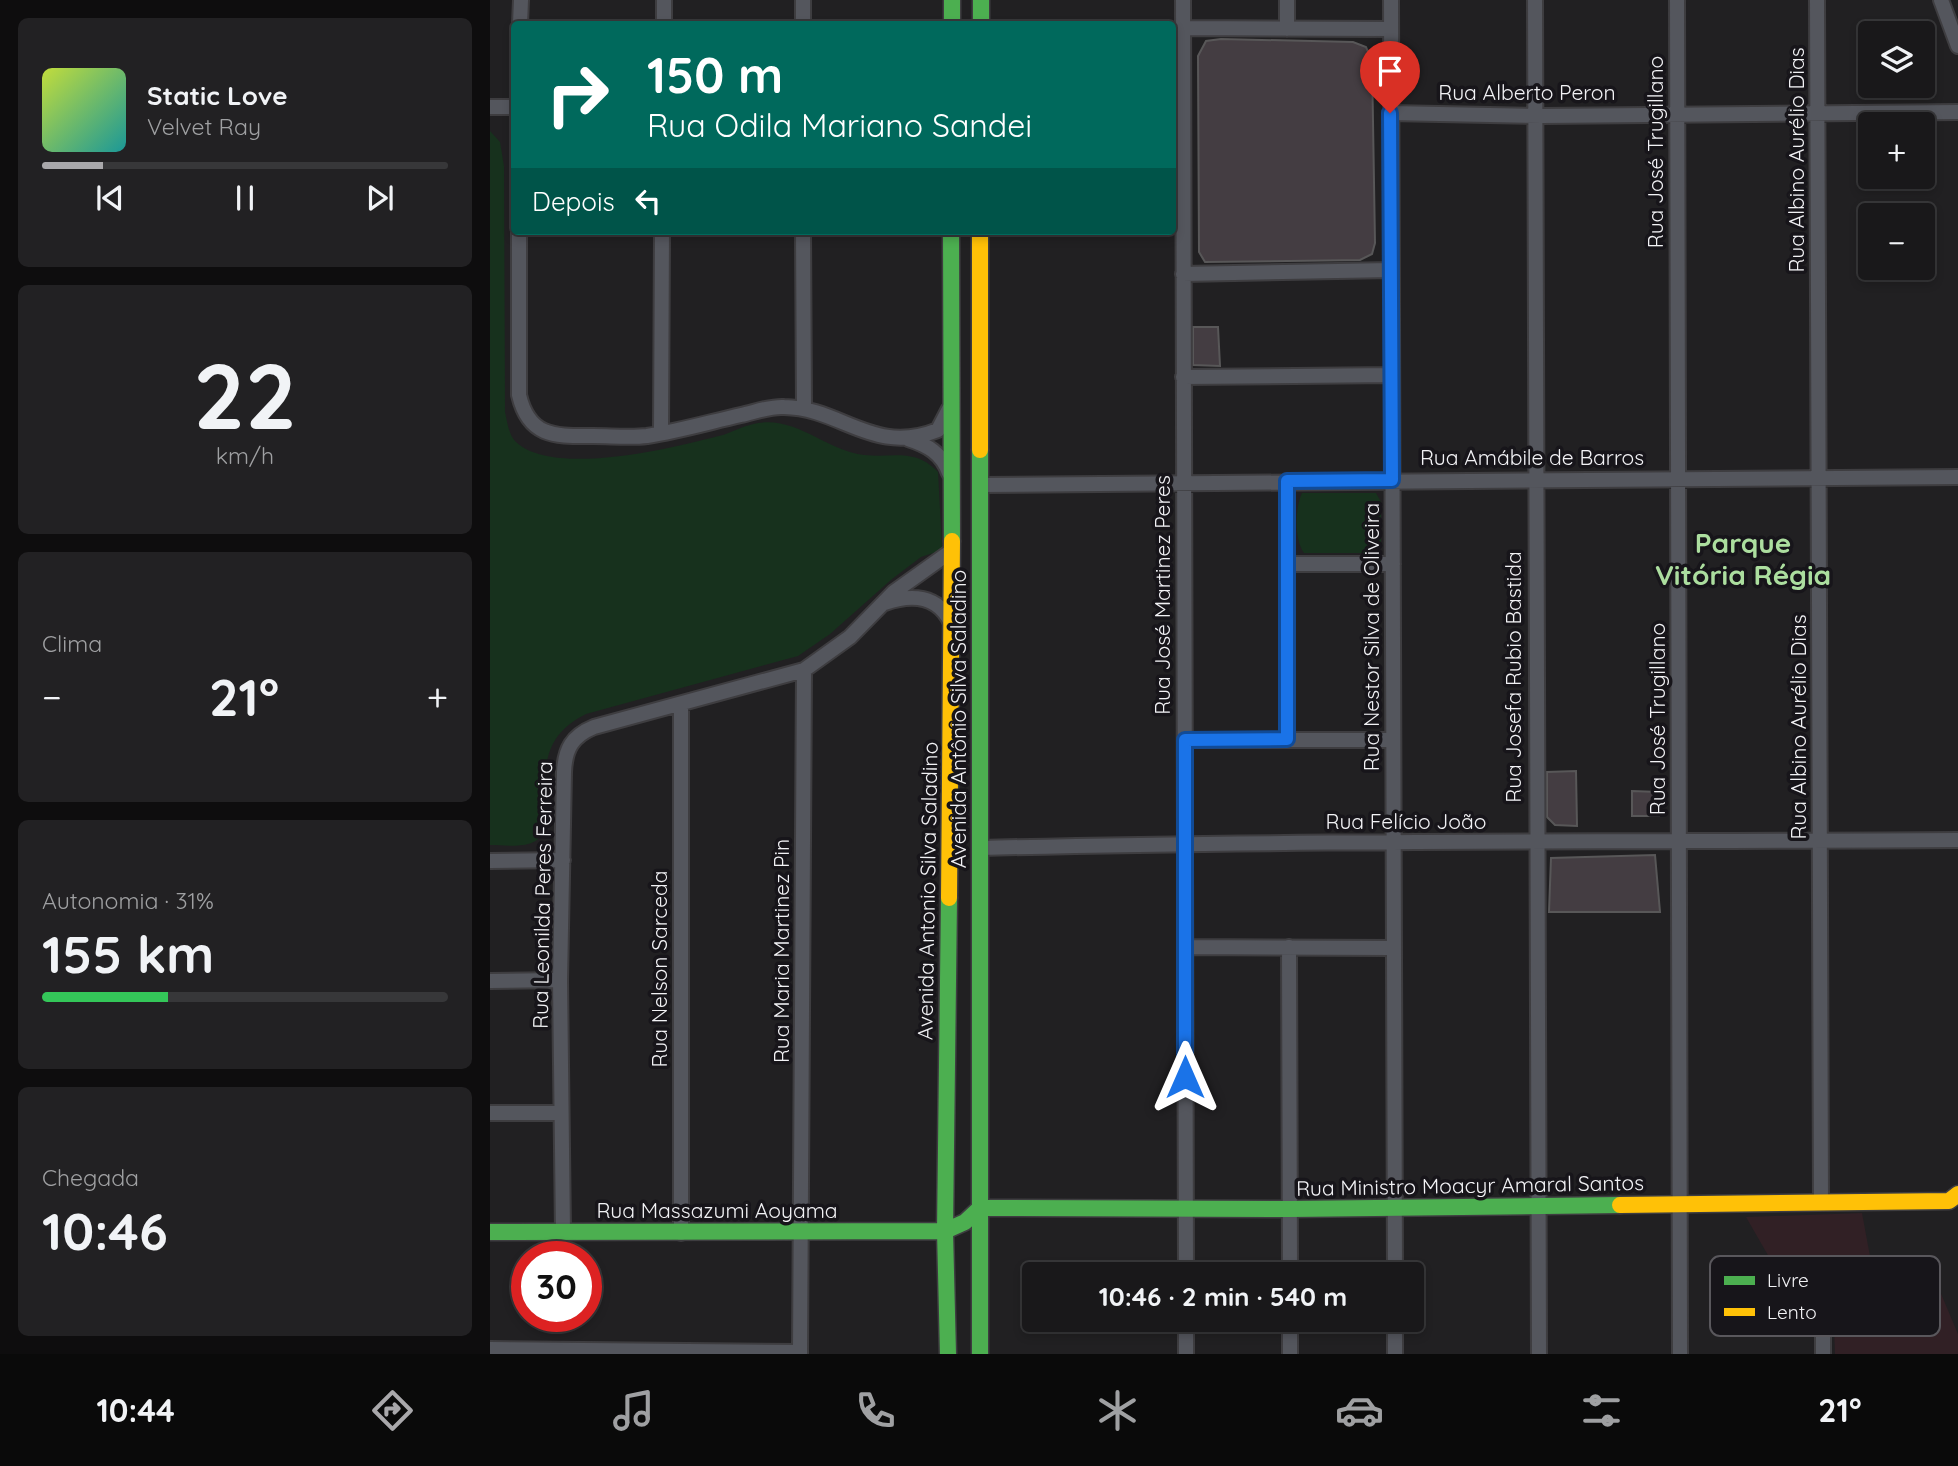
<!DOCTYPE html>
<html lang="pt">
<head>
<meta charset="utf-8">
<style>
	body { margin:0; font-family:Quicksand,sans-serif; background:#222123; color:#f1f3f6; height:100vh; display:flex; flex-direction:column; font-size:26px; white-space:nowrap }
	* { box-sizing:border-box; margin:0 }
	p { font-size:23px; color:#9fa0a2 }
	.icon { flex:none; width:38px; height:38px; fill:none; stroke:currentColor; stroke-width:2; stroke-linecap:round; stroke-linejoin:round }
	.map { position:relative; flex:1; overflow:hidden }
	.drawer { display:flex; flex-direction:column; gap:18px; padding:18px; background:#0e0d0e; width:490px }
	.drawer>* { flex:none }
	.top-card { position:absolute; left:21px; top:21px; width:665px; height:214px; border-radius:7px; box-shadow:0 4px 10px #0003,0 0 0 2px #373739; background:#00695c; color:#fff; overflow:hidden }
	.fabs { position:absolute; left:1368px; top:21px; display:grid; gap:14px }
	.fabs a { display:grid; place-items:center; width:77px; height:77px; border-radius:7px; background:#19181a; box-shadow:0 4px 10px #0003,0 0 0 2px #373739; font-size:35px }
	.speed { position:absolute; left:21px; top:1241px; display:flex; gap:14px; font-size:35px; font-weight:700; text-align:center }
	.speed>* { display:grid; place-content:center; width:91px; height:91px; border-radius:50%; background:#19181a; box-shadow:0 4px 10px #0003,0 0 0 2px #373739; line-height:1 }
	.speed .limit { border:10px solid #d22; background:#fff; color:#111 }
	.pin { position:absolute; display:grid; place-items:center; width:60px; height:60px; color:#fff; margin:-72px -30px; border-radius:50% 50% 50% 0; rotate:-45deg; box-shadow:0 0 7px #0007 }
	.pin .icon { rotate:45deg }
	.me { position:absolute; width:77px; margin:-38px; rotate:0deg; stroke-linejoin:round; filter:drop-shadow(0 0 5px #0008) }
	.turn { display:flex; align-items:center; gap:24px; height:147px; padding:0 21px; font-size:32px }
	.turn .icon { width:91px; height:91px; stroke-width:2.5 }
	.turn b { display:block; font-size:49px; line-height:60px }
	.then { display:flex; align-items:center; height:66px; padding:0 21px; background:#0003; gap:14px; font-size:26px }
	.big { font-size:52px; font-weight:700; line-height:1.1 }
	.drawer .card { flex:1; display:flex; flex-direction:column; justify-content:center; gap:10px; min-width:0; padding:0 24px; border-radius:10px; background:#222123 }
	.drawer .dial { align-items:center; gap:0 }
	.dial b { font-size:91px; line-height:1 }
	.song { display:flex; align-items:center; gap:21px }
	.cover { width:84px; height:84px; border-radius:10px; background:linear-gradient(135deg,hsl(70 70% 55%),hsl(180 70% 35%)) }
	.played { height:7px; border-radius:4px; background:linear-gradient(90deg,#a9a8ab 15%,#373739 15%) }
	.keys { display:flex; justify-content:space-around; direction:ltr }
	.heat { display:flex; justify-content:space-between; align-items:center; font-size:38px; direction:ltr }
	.charge { height:10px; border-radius:5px; background:linear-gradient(90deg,#34c759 31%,#373739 0) }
	.trip { position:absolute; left:532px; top:1262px; width:402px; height:70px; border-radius:7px; background:#19181a; box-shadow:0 4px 10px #0003,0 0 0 2px #373739; font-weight:700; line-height:70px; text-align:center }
	.tabs { display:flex; height:112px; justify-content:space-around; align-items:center; background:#0a0a0a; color:#9fa0a2 }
	.tabs .icon { width:49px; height:49px }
	.tabs .selected { color:#a9a8ab }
	.tabs b { font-size:32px; color:#f1f3f6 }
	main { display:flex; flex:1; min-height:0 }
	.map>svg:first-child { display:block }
</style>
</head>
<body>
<main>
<section class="drawer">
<div class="card">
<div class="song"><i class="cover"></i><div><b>Static Love</b><p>Velvet Ray</p></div></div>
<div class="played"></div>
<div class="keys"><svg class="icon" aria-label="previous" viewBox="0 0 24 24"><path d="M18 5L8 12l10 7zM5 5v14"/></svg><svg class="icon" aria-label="pause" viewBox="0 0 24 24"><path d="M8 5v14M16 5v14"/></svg><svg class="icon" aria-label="next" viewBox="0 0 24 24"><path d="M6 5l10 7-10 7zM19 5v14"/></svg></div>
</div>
<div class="card dial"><b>22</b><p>km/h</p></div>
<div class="card"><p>Clima</p>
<div class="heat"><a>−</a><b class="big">21°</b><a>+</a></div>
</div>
<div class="card"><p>Autonomia · 31%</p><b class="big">155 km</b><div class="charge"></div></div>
<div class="card"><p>Chegada</p><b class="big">10:46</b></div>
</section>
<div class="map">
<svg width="1468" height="1354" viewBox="0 0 1468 1354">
	<rect width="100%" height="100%" fill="#212022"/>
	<path fill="#312025" d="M1372 1213 1382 1267 1441 1270 1468 1334V1354H1345L1343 1298 1327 1291 1306 1300 1302 1297 1256 1217Z"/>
	<path fill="#17311d" d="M0 131 10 142 14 166 15 412C17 421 19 436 26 442 65 478 186 447 233 435 244 431 256 425 268 423 308 417 337 451 374 455 404 458 425 448 448 472L452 547 449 551 431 557 402 579 340 634 308 656 96 714C45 739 56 780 56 828 47 851 21 845 0 845Z
		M812 493H886L891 502V546L885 553H814C804 540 805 507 812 493Z"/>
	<path fill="#443d42" stroke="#585758" stroke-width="2" d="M731 39 863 42 876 47 882 61 885 243 882 254 870 260 715 262 709 252 708 56 716 41Z
		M703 327H728L730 366 703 365Z
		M1086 771 1087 826 1065 825 1057 817V772Z
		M1142 791 1168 792 1169 816H1142Z
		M1165 855 1170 912H1059L1061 858Z"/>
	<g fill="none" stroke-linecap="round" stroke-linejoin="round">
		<defs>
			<path id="street" d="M693 0 696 1274
				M797 0V29
				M901 0 905 1274
				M1045 0 1049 1354
				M1187 0 1190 1354
				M1327 0 1331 1202
				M1451 0 1468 46
				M30 24 31 0
				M174 24V0
				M313 24V0
				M693 28 901 29
				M0 107H24
				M900 113 1052 116 1468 112
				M29 231V395C39 438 66 436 103 436 121 436 140 438 157 436 189 431 220 422 251 415 265 412 280 406 294 407 352 408 383 456 448 430L459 409
				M313 231 314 407
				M693 274 901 270
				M693 377 902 375
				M171 432 172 231
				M418 439C437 445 452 453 459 473
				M490 485 1468 477
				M797 564H903
				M395 603C421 594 448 595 461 623
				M191 704V1233
				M797 739V481
				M695 740H902
				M490 848C816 840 1142 842 1468 840
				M0 861 73 860
				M695 947 903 948
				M799 947 800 1274
				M0 981 70 980
				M0 1113H71
				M73 1232 70 980 74 772C75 749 82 736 104 727L314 670 360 637 404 592 460 552
				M1333 1310V1354
				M696 1320V1354
				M800 1320V1354
				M905 1320V1354
				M0 1349 310 1352
				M310 1354 314 670"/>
			<path id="fast" d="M462 0V24
				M491 0V24
				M461 231 462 541
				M490 450V1354
				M490 1208 800 1209 1130 1205
				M0 1232 455 1231 475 1222 490 1208
				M458 1354 455 1231 459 898"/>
			<path id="slow" d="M490 231V450
				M459 898 462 541
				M1130 1205 1459 1201 1468 1194"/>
		</defs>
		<use href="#street" stroke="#3e3d40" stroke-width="18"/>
		<use href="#fast" stroke="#3e3d40" stroke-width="19"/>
		<use href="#slow" stroke="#3e3d40" stroke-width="19"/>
		<use href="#street" stroke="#54565d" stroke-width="14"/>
		<use href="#fast" stroke="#4caf50" stroke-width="16"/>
		<use href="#slow" stroke="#ffc107" stroke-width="16"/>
	</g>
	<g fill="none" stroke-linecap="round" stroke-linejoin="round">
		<defs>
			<path id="route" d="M695 1077V740L797 739V481L902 480 900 113"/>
		</defs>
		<use href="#route" stroke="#114b97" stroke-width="18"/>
		<use href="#route" stroke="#1a73e8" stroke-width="12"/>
	</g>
	<g text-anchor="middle" stroke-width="7" stroke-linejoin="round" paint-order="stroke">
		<g font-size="21" fill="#f2f2f5" stroke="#17151a">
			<text x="1037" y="100">Rua Alberto Peron</text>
			<text transform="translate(1166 152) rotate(-90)" y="7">Rua José Trugillano</text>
			<text transform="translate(1307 160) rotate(-90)" y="7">Rua Albino Aurélio Dias</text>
			<text x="1042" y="465">Rua Amábile de Barros</text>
			<text transform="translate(673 595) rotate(-90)" y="7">Rua José Martinez Peres</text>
			<text transform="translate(882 637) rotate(-90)" y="7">Rua Nestor Silva de Oliveira</text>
			<text transform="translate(1024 677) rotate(-90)" y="7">Rua Josefa Rubio Bastida</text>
			<text transform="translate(469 719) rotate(-90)" y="7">Avenida Antônio Silva Saladino</text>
			<text transform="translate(1168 719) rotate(-90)" y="7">Rua José Trugillano</text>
			<text transform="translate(1309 727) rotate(-90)" y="7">Rua Albino Aurélio Dias</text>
			<text x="916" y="829">Rua Felício João</text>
			<text transform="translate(438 891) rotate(-89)" y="7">Avenida Antonio Silva Saladino</text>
			<text transform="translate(53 895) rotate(-89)" y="7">Rua Leonilda Peres Ferreira</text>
			<text transform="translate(292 951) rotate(-90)" y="7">Rua Maria Martinez Pin</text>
			<text transform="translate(170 969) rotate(-90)" y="7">Rua Nelson Sarceda</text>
			<text transform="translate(980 1186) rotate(-1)" y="7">Rua Ministro Moacyr Amaral Santos</text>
			<text x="227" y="1218">Rua Massazumi Aoyama</text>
		</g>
		<g font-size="28" font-weight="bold" fill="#acde9f" stroke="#17151a">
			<text x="1253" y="553">Parque<tspan x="1253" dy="32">Vitória Régia</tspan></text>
		</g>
	</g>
	<rect x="1220" y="1256" width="230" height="80" rx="10" fill="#17151a" stroke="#59575c" stroke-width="2"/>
	<rect x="1234" y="1276" width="31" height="9" fill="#4caf50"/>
	<rect x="1234" y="1308" width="31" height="8" fill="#ffc107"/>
	<g font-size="19" fill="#f2f2f5">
		<text x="1277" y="1287">Livre</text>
		<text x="1277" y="1319">Lento</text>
	</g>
</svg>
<div class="fabs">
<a><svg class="icon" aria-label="layers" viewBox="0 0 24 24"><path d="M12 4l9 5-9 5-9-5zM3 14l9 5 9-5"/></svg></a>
<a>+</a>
<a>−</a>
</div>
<div class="speed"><div class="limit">30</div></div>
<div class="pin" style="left:900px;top:113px;background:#d93025"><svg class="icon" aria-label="arrive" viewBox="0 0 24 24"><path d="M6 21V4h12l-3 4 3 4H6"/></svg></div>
<svg class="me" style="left:695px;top:1077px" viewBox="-20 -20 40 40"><path d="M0-17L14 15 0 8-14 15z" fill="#1a73e8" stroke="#fff" stroke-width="4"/></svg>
<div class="trip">10:46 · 2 min · 540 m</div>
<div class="top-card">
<div class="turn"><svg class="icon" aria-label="right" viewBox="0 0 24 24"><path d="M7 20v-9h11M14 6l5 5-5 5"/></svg><div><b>150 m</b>Rua Odila Mariano Sandei</div></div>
<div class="then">Depois<svg class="icon" aria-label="left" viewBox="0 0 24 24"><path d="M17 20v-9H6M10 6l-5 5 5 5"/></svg></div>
</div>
</div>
</main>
<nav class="tabs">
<b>10:44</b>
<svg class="icon selected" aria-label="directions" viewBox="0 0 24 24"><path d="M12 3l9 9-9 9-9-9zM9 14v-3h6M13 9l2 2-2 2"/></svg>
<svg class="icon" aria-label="music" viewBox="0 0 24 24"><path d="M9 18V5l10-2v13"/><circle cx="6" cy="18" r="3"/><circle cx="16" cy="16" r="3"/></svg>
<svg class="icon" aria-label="phone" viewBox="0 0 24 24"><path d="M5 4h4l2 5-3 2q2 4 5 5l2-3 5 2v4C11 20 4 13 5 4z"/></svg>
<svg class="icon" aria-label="climate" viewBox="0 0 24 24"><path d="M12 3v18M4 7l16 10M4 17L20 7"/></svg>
<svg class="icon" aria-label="car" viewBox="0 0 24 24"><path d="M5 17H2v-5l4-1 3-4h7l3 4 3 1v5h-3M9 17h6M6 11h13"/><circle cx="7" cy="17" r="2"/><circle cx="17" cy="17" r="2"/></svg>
<svg class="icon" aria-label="filters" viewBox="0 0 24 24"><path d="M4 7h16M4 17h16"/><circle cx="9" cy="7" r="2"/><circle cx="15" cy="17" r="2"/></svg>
<b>21°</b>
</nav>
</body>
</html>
